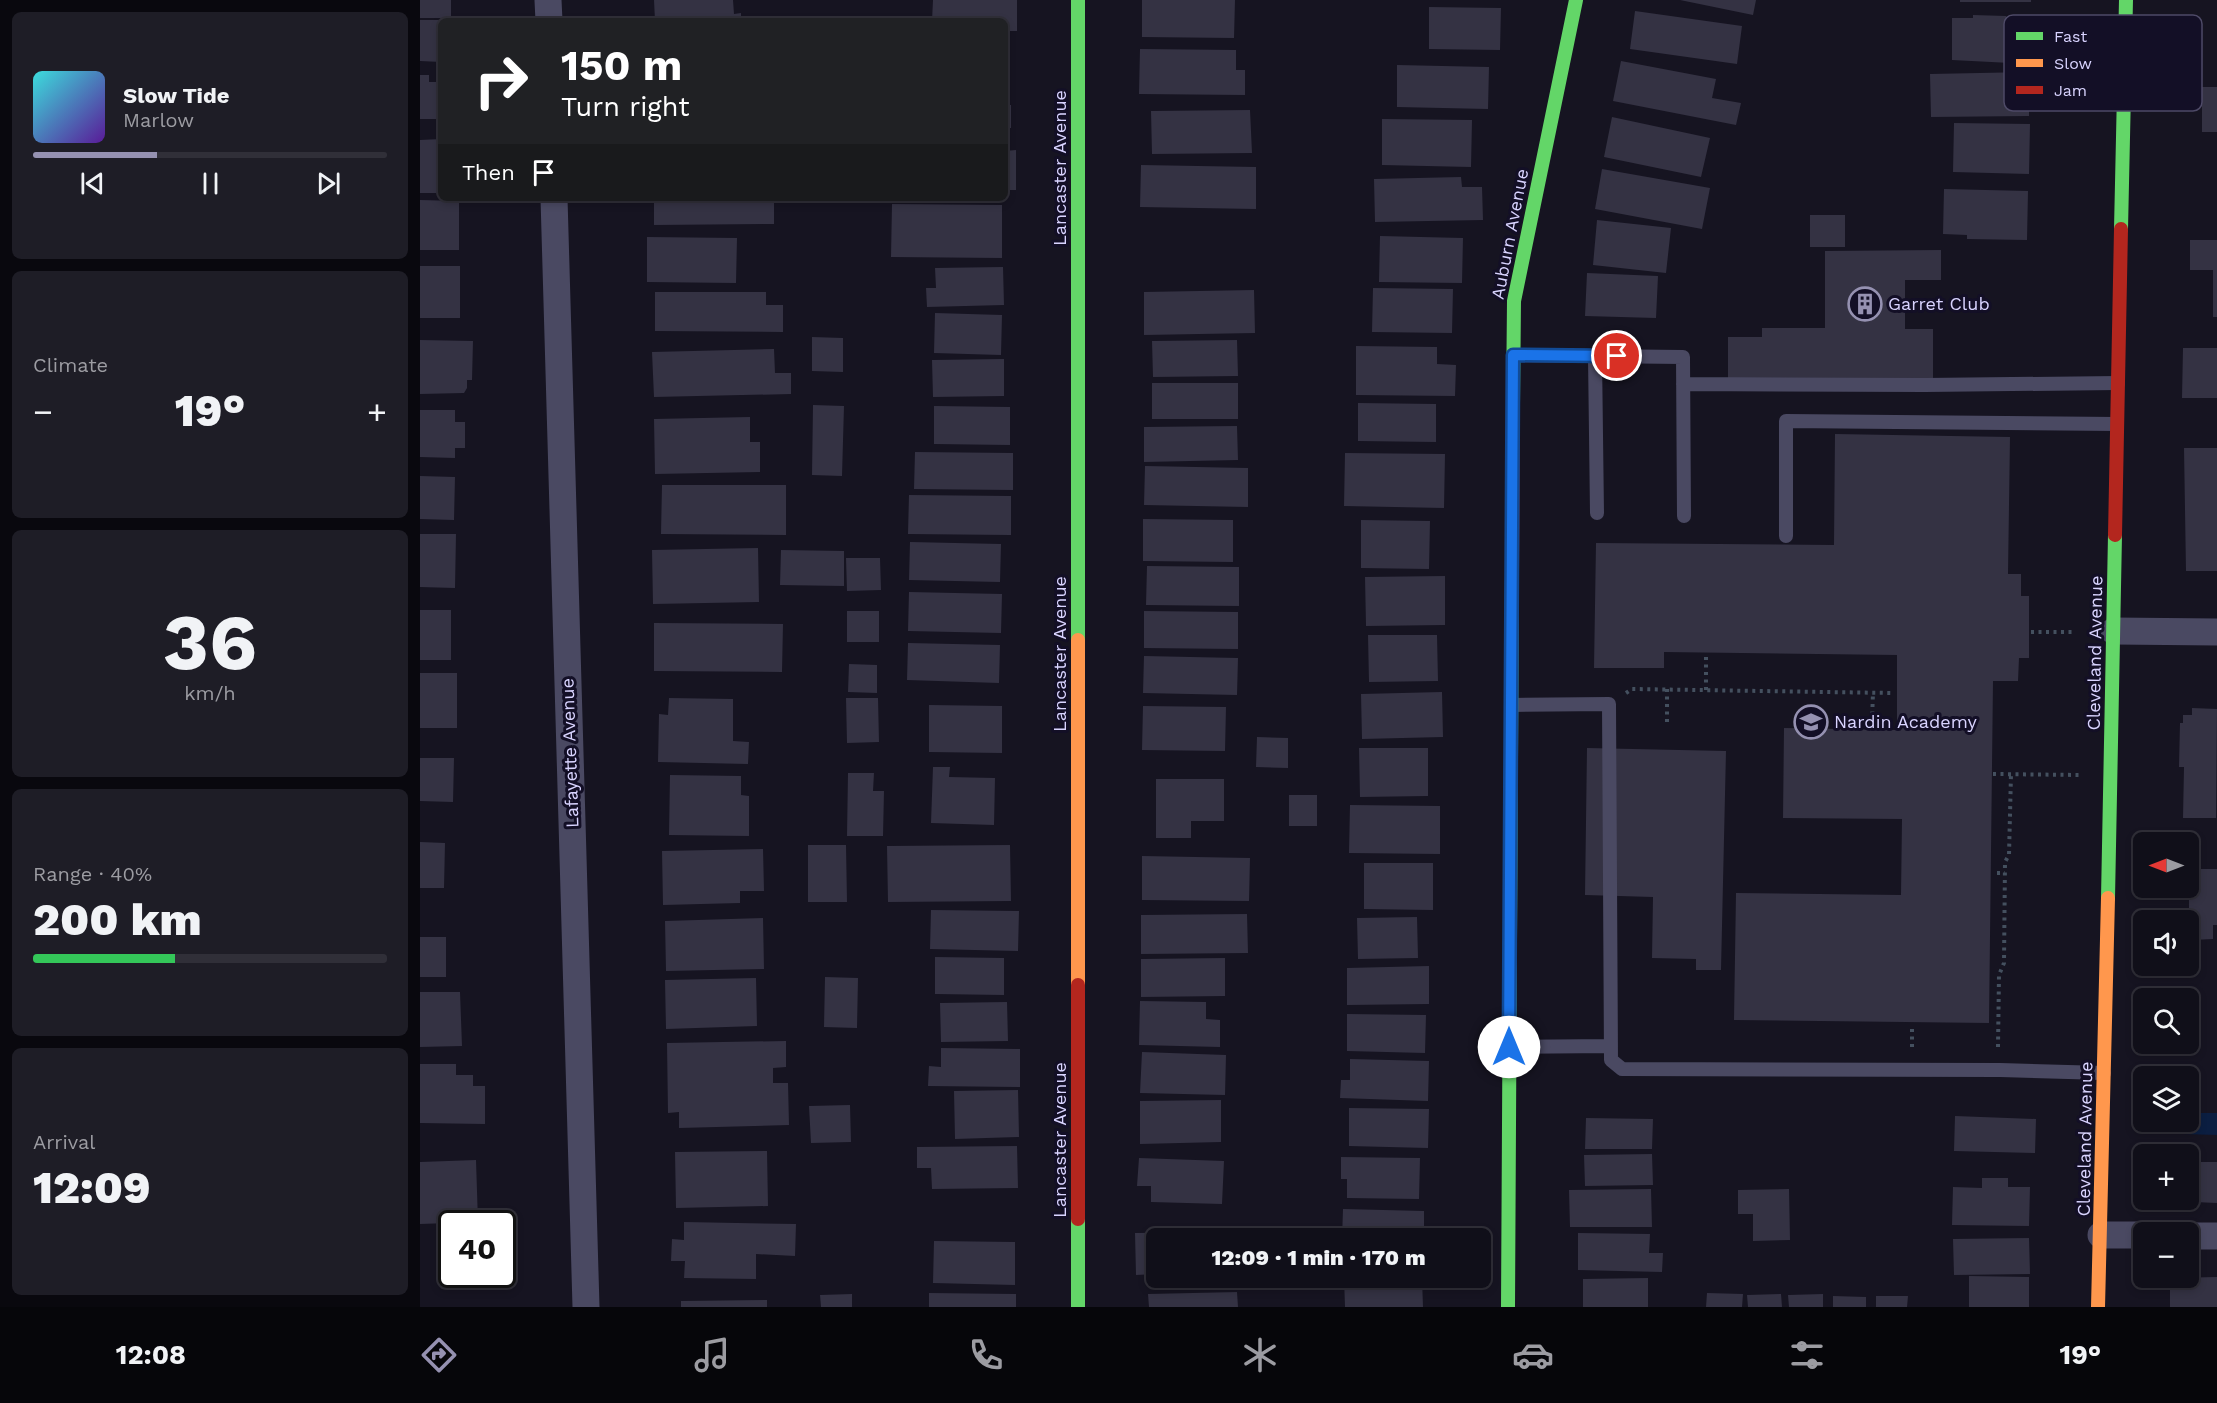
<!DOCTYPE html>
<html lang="en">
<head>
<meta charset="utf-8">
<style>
	body { margin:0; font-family:"Work Sans",sans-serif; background:#1e1d26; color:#f1f3f6; height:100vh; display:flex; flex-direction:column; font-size:22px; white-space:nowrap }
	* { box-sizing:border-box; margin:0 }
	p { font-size:20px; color:#9c9ca2 }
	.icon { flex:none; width:33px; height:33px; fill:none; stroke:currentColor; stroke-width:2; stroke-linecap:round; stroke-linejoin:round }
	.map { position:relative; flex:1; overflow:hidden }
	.panel { display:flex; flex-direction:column; gap:12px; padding:12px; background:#09080e; width:420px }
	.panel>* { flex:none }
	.hud { position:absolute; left:18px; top:18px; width:570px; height:183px; border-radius:9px; box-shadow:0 3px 9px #0003,0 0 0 2px #302f38; background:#202124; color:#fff; overflow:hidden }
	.needle { width:39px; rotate:270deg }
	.controls { position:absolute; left:1713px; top:832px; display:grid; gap:12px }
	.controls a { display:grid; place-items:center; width:66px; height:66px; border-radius:9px; background:#100f19; box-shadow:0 3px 9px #0003,0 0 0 2px #302f38; font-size:30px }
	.speed { position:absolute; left:18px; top:1210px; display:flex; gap:12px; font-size:30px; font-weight:700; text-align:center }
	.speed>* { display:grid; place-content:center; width:78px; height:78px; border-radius:50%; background:#100f19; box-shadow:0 3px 9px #0003,0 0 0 2px #302f38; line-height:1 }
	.speed .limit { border:3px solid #111; border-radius:9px; background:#fff; color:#111 }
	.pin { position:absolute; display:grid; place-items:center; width:51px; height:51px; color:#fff; margin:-26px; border:3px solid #fff; border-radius:50%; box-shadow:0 2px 6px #0007 }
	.me { position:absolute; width:66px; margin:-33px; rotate:0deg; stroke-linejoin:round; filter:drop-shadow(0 0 4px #0008) }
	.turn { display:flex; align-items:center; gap:21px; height:126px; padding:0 24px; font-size:27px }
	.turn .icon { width:78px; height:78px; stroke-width:2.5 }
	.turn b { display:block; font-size:42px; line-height:51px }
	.then { display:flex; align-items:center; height:57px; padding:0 24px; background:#0003; gap:12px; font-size:22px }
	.big { font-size:45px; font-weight:800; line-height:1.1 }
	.panel .tile { flex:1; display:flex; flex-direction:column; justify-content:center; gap:9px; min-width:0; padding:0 21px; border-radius:9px; background:#1e1d26 }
	.panel .dial { align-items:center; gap:0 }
	.dial b { font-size:78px; line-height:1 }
	.song { display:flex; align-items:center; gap:18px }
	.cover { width:72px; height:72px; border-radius:9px; background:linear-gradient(135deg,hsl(180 70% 55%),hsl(270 70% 35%)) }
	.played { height:6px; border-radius:3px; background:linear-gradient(90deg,#9591b1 35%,#302f38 35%) }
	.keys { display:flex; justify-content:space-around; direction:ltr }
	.heat { display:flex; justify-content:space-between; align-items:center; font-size:33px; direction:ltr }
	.charge { height:9px; border-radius:4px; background:linear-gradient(90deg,#34c759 40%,#302f38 0) }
	.trip { position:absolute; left:726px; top:1228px; width:345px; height:60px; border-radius:9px; background:#100f19; box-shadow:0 3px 9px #0003,0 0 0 2px #302f38; font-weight:800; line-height:60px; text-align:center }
	.dock { display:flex; height:96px; justify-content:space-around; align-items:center; background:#06060a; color:#9c9ca2 }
	.dock .icon { width:42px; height:42px }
	.dock .selected { color:#9591b1 }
	.dock b { font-size:27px; color:#f1f3f6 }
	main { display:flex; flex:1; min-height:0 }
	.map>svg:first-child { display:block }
</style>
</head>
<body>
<main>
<section class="panel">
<div class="tile">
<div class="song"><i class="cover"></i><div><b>Slow Tide</b><p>Marlow</p></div></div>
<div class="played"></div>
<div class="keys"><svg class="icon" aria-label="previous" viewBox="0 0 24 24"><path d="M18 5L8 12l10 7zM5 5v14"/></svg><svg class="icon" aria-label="pause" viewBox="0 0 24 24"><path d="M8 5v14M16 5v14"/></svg><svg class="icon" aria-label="next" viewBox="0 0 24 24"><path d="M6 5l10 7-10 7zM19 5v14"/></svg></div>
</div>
<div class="tile"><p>Climate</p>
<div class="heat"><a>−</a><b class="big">19°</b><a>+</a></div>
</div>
<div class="tile dial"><b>36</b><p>km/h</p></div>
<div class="tile"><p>Range · 40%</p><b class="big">200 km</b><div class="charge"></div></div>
<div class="tile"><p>Arrival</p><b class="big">12:09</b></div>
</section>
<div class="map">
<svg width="1797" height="1307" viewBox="0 0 1797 1307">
	<rect width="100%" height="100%" fill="#161421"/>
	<path fill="#0b1e41" d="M1769 1113H1797V1135L1763 1134V1122H1768Z"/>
	<path fill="#343243" d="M0 0H31V18H0Z
		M234 0H313L314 14 321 13V21H235Z
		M513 0H597V31H585V21H512Z
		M722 0H815L814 38 722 37Z
		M1260 0H1336L1333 15Z
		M1540 0H1611V2H1540Z
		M1009 7 1081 8 1080 50 1009 49Z
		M1215 11 1322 26 1317 64 1210 49Z
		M1553 15 1586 16V20H1611L1610 64 1532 60V18H1553Z
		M0 20H21V62L0 61Z
		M720 49 816 50V70H825V95L719 94Z
		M1201 61 1296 79 1292 98 1321 103 1316 125 1193 101Z
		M977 65 1069 67 1068 109 977 107Z
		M1609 72V116L1511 117 1510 74Z
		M0 75H9V82H21V119H0Z
		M1782 87H1797V132H1782Z
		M585 105H591V128H585Z
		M830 110 832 153 732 154 731 111Z
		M1192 117 1290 138 1281 177 1184 157Z
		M962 119 1052 120 1051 167 962 165Z
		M1534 123 1610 124 1609 174 1533 172Z
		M21 139V193H0V140Z
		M596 150V190H585V151Z
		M721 165 836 167V209L720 207Z
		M1182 169 1290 188 1282 229 1175 209Z
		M1041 177 1042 187H1062L1063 220 955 222 954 179Z
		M1524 189 1608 191 1607 240 1547 239V235L1523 234Z
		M234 198H354V224L234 225Z
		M0 200 39 201V250H0Z
		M472 204 582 205V258L471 257Z
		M1390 215H1425V247H1390Z
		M1177 220 1251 228 1246 273 1173 265Z
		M960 236 1043 238 1042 283 959 282Z
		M227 237 317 238 316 283 227 282Z
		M1770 240H1797V317H1793V270H1770Z
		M1521 250V280H1485V329H1513V378H1308V337H1342V328H1405V251Z
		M0 266H40V318H0Z
		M583 267 584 305 507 307 506 288H516L515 268Z
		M1167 273 1238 276 1236 318 1165 316Z
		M953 288 1033 289 1032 333 952 332Z
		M834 290 835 333 724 335V292Z
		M235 292H346V305H363V332L235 331Z
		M515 313 582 315 581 355 514 353Z
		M392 337 423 338V372L392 371Z
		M0 340 53 341 52 380H47V388L44 393 0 394Z
		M817 340 818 376 733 377 732 341Z
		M936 346 1017 347V364L1036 365 1035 396 936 395Z
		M1763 348H1797V398H1762Z
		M354 349 355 373H371V394L234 397 232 352Z
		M584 359V396L513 397 512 360Z
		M732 383H818V419H732Z
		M938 403 1016 404V442L938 441Z
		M393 405 424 406 422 476 392 475Z
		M514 406 590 407V445L514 444Z
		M0 410H35V422H45V448H35V458L0 457Z
		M330 417V442H340V472L235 474 234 419Z
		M817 426 818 460 724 462V427Z
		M1415 434 1590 437 1588 574H1601V596H1609V658H1599L1598 681H1573L1569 1023 1314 1020 1316 893 1481 895 1482 819 1363 818 1364 728 1477 730V655L1244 652V668H1174L1176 543 1414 545Z
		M1764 448H1797V571H1766Z
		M495 452 593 453V490L494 489Z
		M925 453 1025 454 1024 508 924 506Z
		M725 466 828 468V507L724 505Z
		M0 476 35 477 34 520 0 519Z
		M242 485H366V535L241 534Z
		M489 495 591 496V535L488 534Z
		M723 519 813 520V562L723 561Z
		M941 520 1010 521 1009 569 941 568Z
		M0 534H36L35 588 0 587Z
		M490 542 581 544 580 582 489 580Z
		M338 548 339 602 233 604 232 550Z
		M361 550 424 551V586L360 585Z
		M426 558H460L461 590 427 591Z
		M727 566 819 567V606L726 605Z
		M1025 576V625L946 626 945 577Z
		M489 592 582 594 581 633 488 631Z
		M0 610H31V660H0Z
		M427 611H459V642H427Z
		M724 611 818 612V649L724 648Z
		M234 623 363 624 362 672 234 671Z
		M948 635H1017L1018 681 949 682Z
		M488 643 580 645 579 683 487 680Z
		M724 656 818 658 817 695 723 693Z
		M429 664 457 665V693L428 692Z
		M0 673H37V728H0Z
		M1022 692 1023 737 942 739 941 694Z
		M249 698 313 699V741L329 742 328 764 238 762 239 714 248 715Z
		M426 698H458L459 742 427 743Z
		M509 705 582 706V753L509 752Z
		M723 706 806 707 805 751 722 750Z
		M1772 708 1797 709 1796 818H1763L1764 767H1759L1760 723H1763V715H1772Z
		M837 737 868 738V768L836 767Z
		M939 748H1008V796L940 797Z
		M1167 748 1306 751 1301 970H1276V959L1232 958 1233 897 1165 895Z
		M0 758H34L33 802 0 801Z
		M513 767H530L529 777 575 778 574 825 511 823Z
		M428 773H454L453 791H464L463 836H427Z
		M250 775 321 776V795L329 796V836L249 835Z
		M736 779H804V821H771V838H736Z
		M869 795H897V826H869Z
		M930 805 1020 806V854L929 853Z
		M0 842 25 843 24 888H0Z
		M388 845H426L427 902H388Z
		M590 845 591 901 468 902 467 846Z
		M343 849 344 891H320V903L243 905 242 851Z
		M722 856 830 858 829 901 722 900Z
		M944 863H1013V910L944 909Z
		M1772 869H1797V925H1793V939L1772 940V923H1769V883H1772Z
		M511 910 599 911 598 951 510 949Z
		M827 914 828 953 721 954V915Z
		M997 917 998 958 938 959 937 918Z
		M343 918 344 969 246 971 245 921Z
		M0 937H26V977H0Z
		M515 957 584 958V995L515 994Z
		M805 958V996L721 997V959Z
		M1009 966V1004L927 1005V968Z
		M405 977 438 978 437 1028 404 1027Z
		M336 978 337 1026 246 1029 245 980Z
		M0 992H40L42 1046 0 1047Z
		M720 1001 786 1002V1019L800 1020V1047L719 1045Z
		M587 1002 588 1041 521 1042 520 1003Z
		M927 1014 1006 1015 1005 1053 927 1051Z
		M366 1041V1067L353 1068V1083H368L369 1125 259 1128V1112L248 1113 247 1043Z
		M521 1048 600 1049V1087L508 1086 509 1066 521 1067Z
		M722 1052 806 1055 805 1095 720 1093Z
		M930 1059 1009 1061 1008 1101 920 1098 921 1080H930Z
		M0 1064H36V1075H53V1086H65V1124L0 1123Z
		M598 1090 599 1137 535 1139 534 1091Z
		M801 1100V1142L720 1144V1101Z
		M430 1105 431 1142 391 1143 389 1106Z
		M929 1108 1009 1109 1008 1148 929 1146Z
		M1535 1116 1616 1119 1615 1153 1534 1151Z
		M1166 1118 1233 1119 1232 1149H1165Z
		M597 1146 598 1188 512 1189 511 1168H497V1147Z
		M347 1151 348 1206 256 1208 255 1152Z
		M1232 1154 1233 1185 1165 1186 1164 1155Z
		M921 1157 1000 1158 999 1199 927 1198V1179H921Z
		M719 1158 804 1161 802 1204 731 1202V1186H717Z
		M56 1160 58 1222 0 1224V1162Z
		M1774 1162H1797V1203L1774 1202Z
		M1562 1178H1588V1187H1610L1609 1226 1532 1225 1533 1187 1562 1188Z
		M1231 1189 1232 1227H1150L1149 1190Z
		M1369 1189 1370 1240 1333 1241V1214H1318V1190Z
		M923 1209 1004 1211V1239H922Z
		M264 1222 376 1224 375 1256 336 1254V1279L264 1278 265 1261H251L252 1239 264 1240Z
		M826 1232V1239H736V1274L716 1275 715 1233Z
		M1158 1233 1230 1234 1229 1253H1243L1242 1272 1158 1270Z
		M1609 1238 1610 1274 1534 1275 1533 1239Z
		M514 1241 595 1242V1285L513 1283Z
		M1549 1276 1609 1277V1307H1549Z
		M1797 1277V1307H1750V1278Z
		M924 1278H1002L1003 1307H925Z
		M1228 1278V1307H1163V1279Z
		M817 1292 818 1307H729L728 1294Z
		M509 1293 596 1294V1307H509Z
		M1287 1293 1323 1294 1322 1307H1286Z
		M432 1294V1307H401L400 1295Z
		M1361 1294 1362 1307H1328L1327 1295Z
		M1403 1294V1307H1369L1368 1295Z
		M1413 1296 1446 1297V1307H1413Z
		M1456 1296H1488L1487 1307H1456Z
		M347 1300V1307H261V1301Z"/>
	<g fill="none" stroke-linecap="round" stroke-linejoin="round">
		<path stroke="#44505f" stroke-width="4" stroke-dasharray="3 4.5" stroke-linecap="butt" d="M1611 632H1656
			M1247 689V724
			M1286 690V655
			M1206 693 1212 689 1471 693
			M1452 722 1453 692
			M1573 774 1660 775
			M1577 873H1585
			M1492 1029V1047
			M1578 1047 1579 975 1584 963 1585 862 1589 855 1591 774"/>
		<path stroke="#4a4962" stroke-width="14" d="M1093 355 1263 357 1264 516
			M1175 356 1177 513
			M1263 384 1505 385 1698 383
			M1366 536V421L1697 424
			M1091 705 1189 704 1191 1060 1202 1069 1580 1070 1684 1073
			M1089 1047 1191 1046"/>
		<path stroke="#4a4962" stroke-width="27" d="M128 0 129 21
			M134 198 166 1307
			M1694 631 1797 632
			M1681 1235H1724
			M1768 1236H1797"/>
		<path stroke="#63d668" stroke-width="14" d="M658 0V640
			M1701 229 1706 0
			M1093 404 1094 301 1156 0
			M1688 898 1695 535
			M658 1219V1307
			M1088 1307 1092 575"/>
		<path stroke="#ff974d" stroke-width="14" d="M658 640V985
			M1678 1307 1688 898"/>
		<path stroke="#b3261e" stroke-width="14" d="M1695 535 1701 229
			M1092 575 1093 404
			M658 985V1219"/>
	</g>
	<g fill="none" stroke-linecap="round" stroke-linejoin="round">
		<defs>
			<path id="route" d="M1089 1047 1093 355 1197 356"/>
		</defs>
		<use href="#route" stroke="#114b97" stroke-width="15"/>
		<use href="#route" stroke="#1a73e8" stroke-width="10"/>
	</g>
	<defs>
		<symbol id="building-ring" viewBox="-11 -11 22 22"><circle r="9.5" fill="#130f26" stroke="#9591b1" stroke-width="1.5"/><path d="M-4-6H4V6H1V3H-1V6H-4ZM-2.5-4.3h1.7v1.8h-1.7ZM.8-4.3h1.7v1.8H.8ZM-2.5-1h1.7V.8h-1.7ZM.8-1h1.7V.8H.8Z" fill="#9591b1"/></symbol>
		<symbol id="school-ring" viewBox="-11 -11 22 22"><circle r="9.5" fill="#130f26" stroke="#9591b1" stroke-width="1.5"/><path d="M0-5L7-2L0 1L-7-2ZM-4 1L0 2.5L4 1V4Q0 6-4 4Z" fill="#9591b1"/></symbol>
	</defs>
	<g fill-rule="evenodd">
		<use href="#building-ring" x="1426" y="285" width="38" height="38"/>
		<use href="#school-ring" x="1372" y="703" width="38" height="38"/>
	</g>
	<g text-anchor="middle" stroke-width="6" stroke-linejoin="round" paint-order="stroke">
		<g font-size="18" fill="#d9d4ff" stroke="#130f26">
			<text transform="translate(640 168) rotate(-90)" y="6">Lancaster Avenue</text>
			<text transform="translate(1090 234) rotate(-79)" y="6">Auburn Avenue</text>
			<text transform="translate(1675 653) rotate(-89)" y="6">Cleveland Avenue</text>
			<text transform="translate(640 654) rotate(-90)" y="6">Lancaster Avenue</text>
			<text transform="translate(150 753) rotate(-92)" y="6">Lafayette Avenue</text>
			<text transform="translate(1665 1139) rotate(-89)" y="6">Cleveland Avenue</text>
			<text transform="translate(640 1140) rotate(-90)" y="6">Lancaster Avenue</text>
		</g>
		<g font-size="18" fill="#d9d4ff" stroke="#130f26" text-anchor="start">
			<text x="1468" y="310">Garret Club</text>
			<text x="1414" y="728">Nardin Academy</text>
		</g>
	</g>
	<rect x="1584" y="15" width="198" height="96" rx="9" fill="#130f26" stroke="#4e4a67" stroke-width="1.5"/>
	<rect x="1596" y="32" width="27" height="8" fill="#63d668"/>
	<rect x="1596" y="59" width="27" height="8" fill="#ff974d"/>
	<rect x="1596" y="86" width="27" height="8" fill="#b3261e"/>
	<g font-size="16" fill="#d9d4ff">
		<text x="1634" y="42">Fast</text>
		<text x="1634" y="69">Slow</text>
		<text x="1634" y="96">Jam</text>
	</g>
</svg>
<div class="controls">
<a><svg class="needle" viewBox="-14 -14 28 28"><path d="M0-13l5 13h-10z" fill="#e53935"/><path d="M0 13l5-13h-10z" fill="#9c9ca2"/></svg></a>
<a><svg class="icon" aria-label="sound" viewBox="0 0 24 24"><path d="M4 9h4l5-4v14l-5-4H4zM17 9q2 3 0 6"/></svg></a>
<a><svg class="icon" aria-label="search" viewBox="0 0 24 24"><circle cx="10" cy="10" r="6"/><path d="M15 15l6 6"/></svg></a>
<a><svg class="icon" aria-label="layers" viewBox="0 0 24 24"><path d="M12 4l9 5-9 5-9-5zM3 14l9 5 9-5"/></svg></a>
<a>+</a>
<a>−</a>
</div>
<div class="speed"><div class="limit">40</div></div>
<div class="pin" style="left:1197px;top:356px;background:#d93025"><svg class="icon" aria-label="arrive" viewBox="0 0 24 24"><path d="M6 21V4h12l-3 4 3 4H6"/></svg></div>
<svg class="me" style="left:1089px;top:1047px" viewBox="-20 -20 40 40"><circle r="19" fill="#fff"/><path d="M0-13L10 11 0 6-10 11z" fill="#1a73e8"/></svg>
<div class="trip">12:09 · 1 min · 170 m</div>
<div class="hud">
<div class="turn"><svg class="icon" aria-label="right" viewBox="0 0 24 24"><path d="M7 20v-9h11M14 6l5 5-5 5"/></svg><div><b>150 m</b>Turn right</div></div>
<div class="then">Then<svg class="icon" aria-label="arrive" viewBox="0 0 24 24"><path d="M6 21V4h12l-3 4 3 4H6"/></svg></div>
</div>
</div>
</main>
<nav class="dock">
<b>12:08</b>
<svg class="icon selected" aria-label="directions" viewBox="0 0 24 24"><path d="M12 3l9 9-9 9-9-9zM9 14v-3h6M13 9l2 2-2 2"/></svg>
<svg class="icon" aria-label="music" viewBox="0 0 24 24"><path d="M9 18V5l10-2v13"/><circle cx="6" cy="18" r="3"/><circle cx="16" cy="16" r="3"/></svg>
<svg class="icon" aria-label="phone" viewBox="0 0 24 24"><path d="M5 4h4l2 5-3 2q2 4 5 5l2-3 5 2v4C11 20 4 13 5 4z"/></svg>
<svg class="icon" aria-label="climate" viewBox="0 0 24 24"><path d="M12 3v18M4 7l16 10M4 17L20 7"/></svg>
<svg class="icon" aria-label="car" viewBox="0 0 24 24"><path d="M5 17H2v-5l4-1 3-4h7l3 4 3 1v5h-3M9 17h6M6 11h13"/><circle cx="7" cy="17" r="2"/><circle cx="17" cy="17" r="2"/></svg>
<svg class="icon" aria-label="filters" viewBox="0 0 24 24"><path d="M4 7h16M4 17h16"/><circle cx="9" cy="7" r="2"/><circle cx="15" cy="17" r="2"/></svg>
<b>19°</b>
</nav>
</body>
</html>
